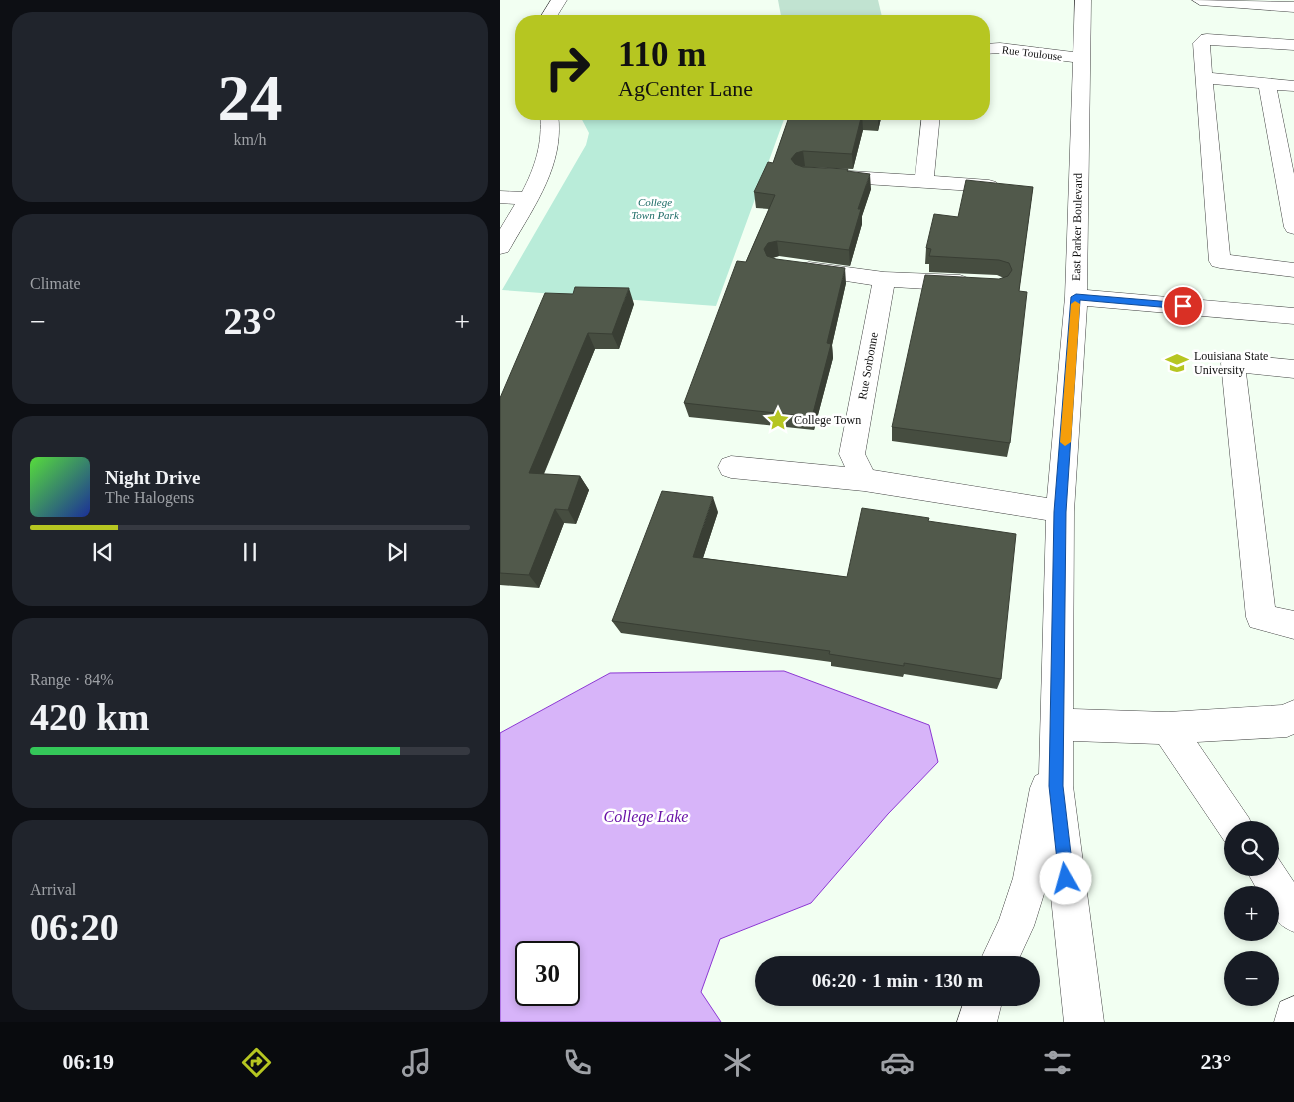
<!DOCTYPE html>
<html lang="en">
<head>
<meta charset="utf-8">
<style>
	body { margin:0; font-family:Georgia,serif; background:#20242c; color:#f1f3f6; height:100vh; display:flex; flex-direction:column; font-size:19px; white-space:nowrap }
	* { box-sizing:border-box; margin:0 }
	p { font-size:16px; color:#9ea1a6 }
	.icon { flex:none; width:28px; height:28px; fill:none; stroke:currentColor; stroke-width:2; stroke-linecap:round; stroke-linejoin:round }
	.map { position:relative; flex:1; overflow:hidden }
	.panel { display:flex; flex-direction:column; gap:12px; padding:12px; background:#0d0f14; width:500px }
	.panel>* { flex:none }
	.top-card { position:absolute; left:15px; top:15px; width:475px; height:105px; border-radius:20px; box-shadow:0 2px 8px #0003; background:#b6c621; color:#111; overflow:hidden }
	.tools { position:absolute; left:724px; top:821px; display:grid; gap:10px }
	.tools a { display:grid; place-items:center; width:55px; height:55px; border-radius:50%; background:#171b24; box-shadow:0 2px 8px #0003; font-size:25px }
	.speed { position:absolute; left:15px; top:941px; display:flex; gap:10px; font-size:25px; font-weight:700; text-align:center }
	.speed>* { display:grid; place-content:center; width:65px; height:65px; border-radius:50%; background:#171b24; box-shadow:0 2px 8px #0003; line-height:1 }
	.speed .limit { border:2px solid #111; border-radius:8px; background:#fff; color:#111 }
	.pin { position:absolute; display:grid; place-items:center; width:42px; height:42px; color:#fff; margin:-21px; border:2px solid #fff; border-radius:50%; box-shadow:0 1px 5px #0007 }
	.me { position:absolute; width:55px; margin:-28px; rotate:353deg; stroke-linejoin:round; filter:drop-shadow(0 0 4px #0008) }
	.turn { display:flex; align-items:center; gap:18px; height:105px; padding:0 20px; font-size:22px }
	.turn .icon { width:65px; height:65px; stroke-width:2.5 }
	.turn b { display:block; font-size:35px; line-height:42px }
	.big { font-size:38px; font-weight:700; line-height:1.1 }
	.panel .card { flex:1; display:flex; flex-direction:column; justify-content:center; gap:8px; min-width:0; padding:0 18px; border-radius:20px; background:#20242c }
	.panel .dial { align-items:center; gap:0 }
	.dial b { font-size:65px; line-height:1 }
	.song { display:flex; align-items:center; gap:15px }
	.cover { width:60px; height:60px; border-radius:8px; background:linear-gradient(135deg,hsl(110 70% 55%),hsl(230 70% 35%)) }
	.played { height:5px; border-radius:2px; background:linear-gradient(90deg,#b6c621 20%,#363941 20%) }
	.keys { display:flex; justify-content:space-around; direction:ltr }
	.heat { display:flex; justify-content:space-between; align-items:center; font-size:28px; direction:ltr }
	.charge { height:8px; border-radius:4px; background:linear-gradient(90deg,#34c759 84%,#363941 0) }
	.trip { position:absolute; left:255px; top:956px; width:285px; height:50px; border-radius:25px; background:#171b24; box-shadow:0 2px 8px #0003; font-weight:700; line-height:50px; text-align:center }
	.tabs { display:flex; height:80px; justify-content:space-around; align-items:center; background:#090b0e; color:#9ea1a6 }
	.tabs .icon { width:35px; height:35px }
	.tabs .selected { color:#b6c621 }
	.tabs b { font-size:22px; color:#f1f3f6 }
	main { display:flex; flex:1; min-height:0 }
	.map>svg:first-child { display:block }
</style>
</head>
<body>
<main>
<section class="panel">
<div class="card dial"><b>24</b><p>km/h</p></div>
<div class="card"><p>Climate</p>
<div class="heat"><a>−</a><b class="big">23°</b><a>+</a></div>
</div>
<div class="card">
<div class="song"><i class="cover"></i><div><b>Night Drive</b><p>The Halogens</p></div></div>
<div class="played"></div>
<div class="keys"><svg class="icon" aria-label="previous" viewBox="0 0 24 24"><path d="M18 5L8 12l10 7zM5 5v14"/></svg><svg class="icon" aria-label="pause" viewBox="0 0 24 24"><path d="M8 5v14M16 5v14"/></svg><svg class="icon" aria-label="next" viewBox="0 0 24 24"><path d="M6 5l10 7-10 7zM19 5v14"/></svg></div>
</div>
<div class="card"><p>Range · 84%</p><b class="big">420 km</b><div class="charge"></div></div>
<div class="card"><p>Arrival</p><b class="big">06:20</b></div>
</section>
<div class="map">
<svg width="794" height="1022" viewBox="0 0 794 1022">
	<rect width="100%" height="100%" fill="#f2fff2"/>
	<path fill="#b9ecd9" d="M79 114H286L216 306 2 290 86 145 89 133Z"/>
	<path fill="#c1e3d1" d="M278 0H378L383 21H282Z"/>
	<path fill="#d7b4f9" stroke="#8c38d3" fill-rule="evenodd" d="M284 671 429 725 438 762 388 814 311 903 220 939 201 992 221 1022H0V733L110 673ZM26 952H69V995H26Z"/>
	<g fill="none" stroke-linecap="round" stroke-linejoin="round">
		<defs>
			<path id="minor" d="M51 0H67L54 21H38Z
				M575 0H591L587 290 794 308V324L587 306 574 511 573 709 668 712 782 705 794 700V734L787 737 697 742 749 818 754 830H732V846L725 842 659 744 573 741V786L604 1022H564L549 878 534 926 516 965H478L499 920 513 878 530 788 535 776 539 774 546 520 364 491 231 478 222 475 218 467 222 459 231 456 345 467 339 454 372 285 301 274 298 269 301 264 309 262 384 272 460 275 468 278 471 283 468 288 460 291 394 287 365 454 373 470 547 498 565 297 573 62 500 53 484 54V44L500 43 573 52Z
				M692 0 794 2V12L700 5Z
				M707 34 794 40V50L710 45 712 73 794 81V91L777 90 794 174V234L787 232 784 227 759 88 713 84 730 255 794 263V277L720 268 712 266 709 261 693 43 701 35Z
				M40 114H58C65 164 35 205 11 247L8 252 0 254V229L15 204 0 203V191L22 192C35 167 43 143 40 114Z
				M422 114H440L434 176 489 180 496 182 499 186 496 190 489 192 334 182 327 180 324 176 327 172 334 170 415 175Z
				M733 354 794 360V378L746 373 775 607 794 611V639L750 627 746 617 721 363 724 357Z
				M770 853 776 855 794 882V932C776 925 770 914 770 895H760L745 868H770Z
				M794 996V1022H774L780 1002Z
				M465 998H503L497 1022H457Z"/>
		</defs>
		<use href="#minor" stroke="#424242" stroke-width="1"/>
		<use href="#minor" fill="#fff" fill-rule="evenodd"/>
	</g>
	<path fill="#464d40" d="M290 114H382L378 131 363 130 353 169 303 167 348 171 371 189 362 216V224L350 266 279 256 273 258 346 283 332 345 333 358 314 430 189 417 184 403 269 209 256 208 254 192 273 163Z
		M533 187 519 291 510 443 507 457 392 441V427L499 279 504 278 497 275 429 272V264H425L426 248 458 217Z
		M73 294 134 304 119 349H95L44 474 80 476 89 490 76 524 64 523 39 588 0 585V398Z
		M218 512 203 558 347 577 428 521 501 679 497 689 404 674 403 677 331 666V662L121 633 112 621Z"/>
	<path fill="#393e34" d="M362 114 363 130 353 169 352 154Z
		M378 114H382L378 131Z
		M303 151 305 166 297 168 291 159 296 153Z
		M370 174 371 189 362 216V224L350 266 349 250 358 209Z
		M277 241 279 256 271 258 266 264 264 249 268 243Z
		M345 268 346 283 332 345 333 358 314 430 312 417 327 343Z
		M129 288 134 304 119 349 112 334Z
		M88 333 95 349 38 487 29 473Z
		M80 476 89 490 76 524 68 510Z
		M213 497 218 512 199 570 193 557Z
		M55 509 64 523 39 588 29 575Z"/>
	<path fill="#51594b" stroke="#393e34" d="M290 114H378V115L362 114 352 154 303 151 296 153 291 159 295 164 303 167 348 169 347 171 370 174 358 209H361L349 250 277 241 268 243 264 249 267 256 276 259 345 268 327 343 331 344 312 417 184 403 237 261 246 262 275 195 254 192 268 162 273 163Z
		M466 180 533 187 519 291 527 292 510 443 392 427 425 275 499 279 508 276 512 270 509 263 499 260 429 256 431 249 426 248 434 214 458 217Z
		M75 287 129 288 112 334 88 333 29 473 80 476 68 510 55 509 29 575 0 573V398L45 293 73 294Z
		M162 491 213 497 193 557 347 577 362 508 429 518 428 521 516 534 501 679 404 663V666L329 654 330 651 112 621Z"/>
	<path fill="#1a73e8" stroke="#114b97" d="M576 294 683 303 687 306 683 309 580 300 566 512 563 786 574 879 572 885 566 887 561 885 559 879 549 786 554 512 571 297Z"/>
	<path fill="#f59e0b" d="M575 301 580 304 571 442 565 446 560 442 571 304Z"/>
	<defs>
		<symbol id="university-bare" viewBox="-9 -9 18 18"><path d="M0-5L7-2L0 1L-7-2ZM-4 1L0 2.5L4 1V4Q0 6-4 4Z" fill="#b6c621" stroke="#fff" stroke-width="2.5" paint-order="stroke"/></symbol>
		<symbol id="sight-bare" viewBox="-9 -9 18 18"><path d="M0-6L1.8-2.2L6-1.7L2.9 1.2L3.7 5.4L0 3.3L-3.7 5.4L-2.9 1.2L-6-1.7L-1.8-2.2Z" fill="#b6c621" stroke="#fff" stroke-width="2.5" paint-order="stroke"/></symbol>
	</defs>
	<g fill-rule="evenodd">
		<use href="#university-bare" x="661" y="347" width="32" height="32"/>
		<use href="#sight-bare" x="262" y="404" width="32" height="32"/>
	</g>
	<g text-anchor="middle" stroke-width="5" stroke-linejoin="round" paint-order="stroke">
		<g font-size="11" fill="#0f0f0f" stroke="#fff">
			<text transform="translate(532 53) rotate(7)" y="4">Rue Toulouse</text>
		</g>
		<g font-size="11" font-style="italic" fill="#1c6b65" stroke="#fff">
			<text x="155" y="206">College<tspan x="155" dy="13">Town Park</tspan></text>
		</g>
		<g font-size="12" fill="#0f0f0f" stroke="#fff">
			<text transform="translate(577 227) rotate(-89)" y="4">East Parker Boulevard</text>
			<text transform="translate(368 366) rotate(-80)" y="4">Rue Sorbonne</text>
		</g>
		<g font-size="12" fill="#0f0f0f" stroke="#fff" text-anchor="start">
			<text x="694" y="360">Louisiana State<tspan x="694" dy="14">University</tspan></text>
			<text x="294" y="424">College Town</text>
		</g>
		<g font-size="16" font-style="italic" fill="#6912a7" stroke="#fff">
			<text x="146" y="822">College Lake</text>
		</g>
	</g>
</svg>
<div class="tools">
<a><svg class="icon" aria-label="search" viewBox="0 0 24 24"><circle cx="10" cy="10" r="6"/><path d="M15 15l6 6"/></svg></a>
<a>+</a>
<a>−</a>
</div>
<div class="speed"><div class="limit">30</div></div>
<div class="pin" style="left:683px;top:306px;background:#d93025"><svg class="icon" aria-label="arrive" viewBox="0 0 24 24"><path d="M6 21V4h12l-3 4 3 4H6"/></svg></div>
<svg class="me" style="left:566px;top:879px" viewBox="-20 -20 40 40"><circle r="19" fill="#fff"/><path d="M0-13L10 11 0 6-10 11z" fill="#1a73e8"/></svg>
<div class="trip">06:20 · 1 min · 130 m</div>
<div class="top-card">
<div class="turn"><svg class="icon" aria-label="right" viewBox="0 0 24 24"><path d="M7 20v-9h11M14 6l5 5-5 5"/></svg><div><b>110 m</b>AgCenter Lane</div></div>
</div>
</div>
</main>
<nav class="tabs">
<b>06:19</b>
<svg class="icon selected" aria-label="directions" viewBox="0 0 24 24"><path d="M12 3l9 9-9 9-9-9zM9 14v-3h6M13 9l2 2-2 2"/></svg>
<svg class="icon" aria-label="music" viewBox="0 0 24 24"><path d="M9 18V5l10-2v13"/><circle cx="6" cy="18" r="3"/><circle cx="16" cy="16" r="3"/></svg>
<svg class="icon" aria-label="phone" viewBox="0 0 24 24"><path d="M5 4h4l2 5-3 2q2 4 5 5l2-3 5 2v4C11 20 4 13 5 4z"/></svg>
<svg class="icon" aria-label="climate" viewBox="0 0 24 24"><path d="M12 3v18M4 7l16 10M4 17L20 7"/></svg>
<svg class="icon" aria-label="car" viewBox="0 0 24 24"><path d="M5 17H2v-5l4-1 3-4h7l3 4 3 1v5h-3M9 17h6M6 11h13"/><circle cx="7" cy="17" r="2"/><circle cx="17" cy="17" r="2"/></svg>
<svg class="icon" aria-label="filters" viewBox="0 0 24 24"><path d="M4 7h16M4 17h16"/><circle cx="9" cy="7" r="2"/><circle cx="15" cy="17" r="2"/></svg>
<b>23°</b>
</nav>
</body>
</html>
